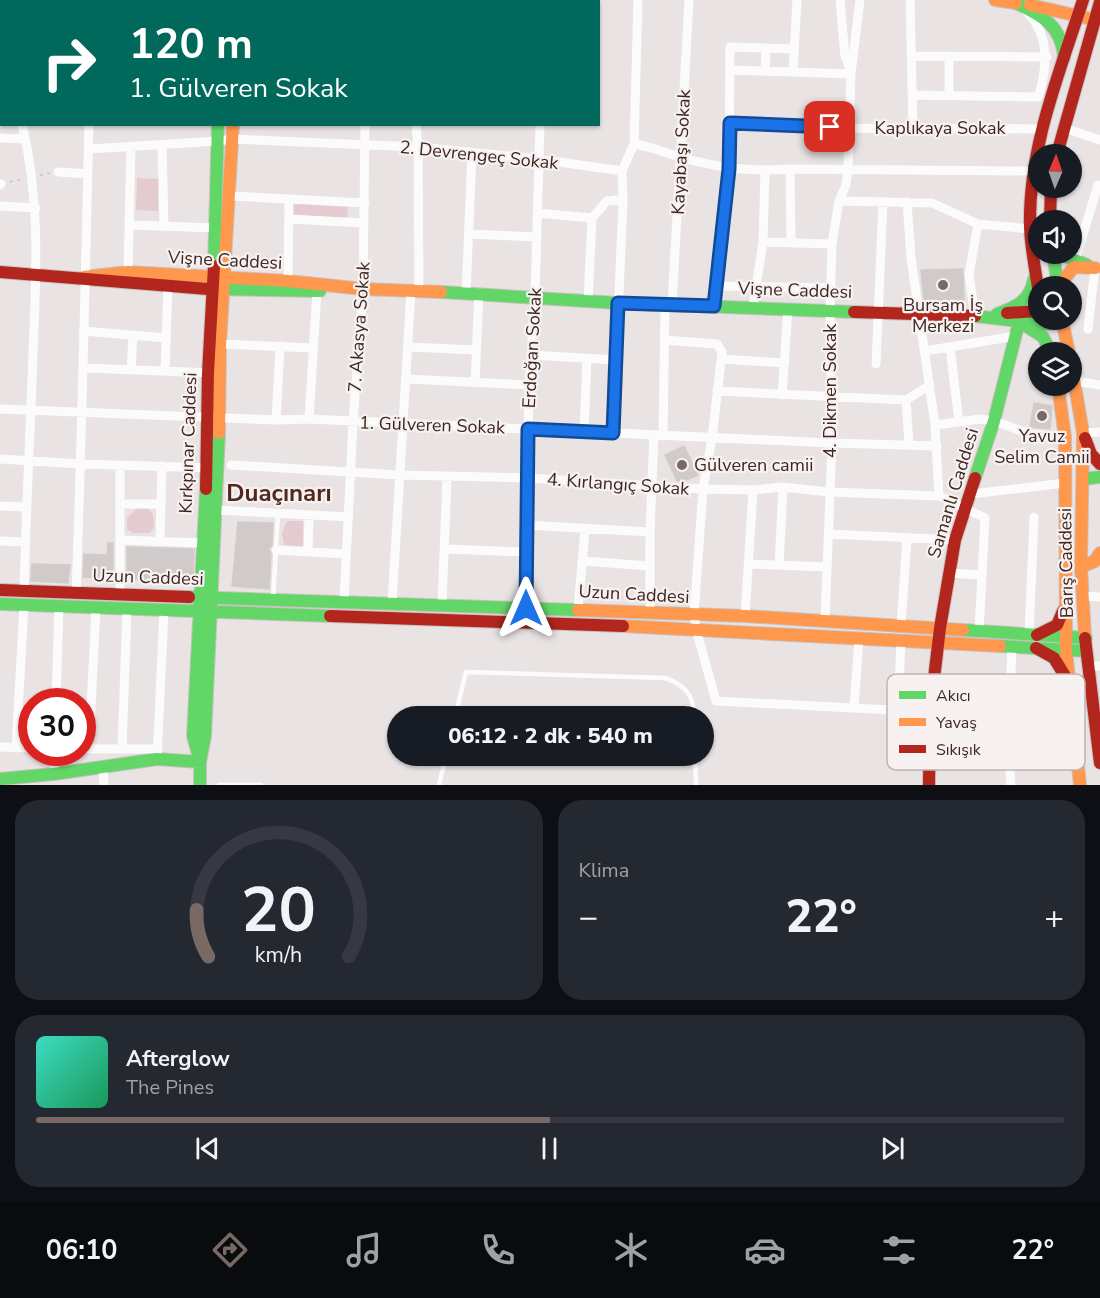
<!DOCTYPE html>
<html lang="tr">
<head>
<meta charset="utf-8">
<style>
	body { margin:0; font-family:"Nunito Sans",sans-serif; background:#242831; color:#f1f3f6; height:100vh; display:flex; flex-direction:column; font-size:22px; white-space:nowrap }
	* { box-sizing:border-box; margin:0 }
	p { font-size:20px; color:#9ea1a6 }
	.icon { flex:none; width:33px; height:33px; fill:none; stroke:currentColor; stroke-width:2; stroke-linecap:round; stroke-linejoin:round }
	.map { position:relative; height:785px; overflow:hidden }
	.sheet { display:flex; flex-direction:column; gap:15px; padding:15px; background:#0d0f14; flex:1 }
	.sheet>* { flex:none }
	.top-card { position:absolute; left:0px; top:0px; width:600px; height:126px; box-shadow:0 2px 4px #0004; background:#00695c; color:#fff; overflow:hidden }
	.needle { width:39px; rotate:2deg }
	.buttons { position:absolute; left:1028px; top:144px; display:grid; gap:12px }
	.buttons a { display:grid; place-items:center; width:54px; height:54px; border-radius:50%; background:#171b24; box-shadow:0 2px 4px #0004; font-size:30px }
	.speed { position:absolute; left:18px; top:688px; display:flex; gap:12px; font-size:30px; font-weight:700; text-align:center }
	.speed>* { display:grid; place-content:center; width:78px; height:78px; border-radius:50%; background:#171b24; box-shadow:0 2px 4px #0004; line-height:1 }
	.speed .limit { border:9px solid #d22; background:#fff; color:#111 }
	.pin { position:absolute; display:grid; place-items:center; width:51px; height:51px; color:#fff; margin:-26px; border-radius:12px; box-shadow:0 3px 9px #0006 }
	.me { position:absolute; width:66px; margin:-33px; rotate:0deg; stroke-linejoin:round; filter:drop-shadow(0 0 4px #0008) }
	.turn { display:flex; align-items:center; gap:21px; height:126px; padding:0 30px; font-size:27px }
	.turn .icon { width:78px; height:78px; stroke-width:2.5 }
	.turn b { display:block; font-size:42px; line-height:51px }
	.big { font-size:45px; font-weight:800; line-height:1.1 }
	.sheet .widget { flex:1; display:flex; flex-direction:column; justify-content:center; gap:9px; min-width:0; padding:0 21px; border-radius:24px; background:#242831 }
	.sheet .dial { align-items:center; gap:0 }
	.dial svg { height:156px; overflow:visible; fill:none; stroke:#363941; stroke-width:7; stroke-linecap:round; text-anchor:middle }
	.dial text { fill:#f1f3f6; stroke:none }
	.song { display:flex; align-items:center; gap:18px }
	.cover { width:72px; height:72px; border-radius:9px; background:linear-gradient(135deg,hsl(170 70% 55%),hsl(150 70% 35%)) }
	.played { height:6px; border-radius:3px; background:linear-gradient(90deg,#796964 50%,#363941 50%) }
	.keys { display:flex; justify-content:space-around; direction:ltr }
	.heat { display:flex; justify-content:space-between; align-items:center; font-size:33px; direction:ltr }
	.sheet .tiles { flex:1; display:grid; gap:15px; grid-template-columns:1fr 1fr }
	.widget:last-child { grid-column:span 2 }
	.trip { position:absolute; left:387px; top:706px; width:327px; height:60px; border-radius:30px; background:#171b24; box-shadow:0 2px 4px #0004; font-weight:800; line-height:60px; text-align:center }
	.tab-bar { display:flex; height:96px; justify-content:space-around; align-items:center; background:#090b0e; color:#9ea1a6 }
	.tab-bar .icon { width:42px; height:42px }
	.tab-bar .on { color:#796964 }
	.tab-bar b { font-size:27px; color:#f1f3f6 }
	.map>svg:first-child { display:block }
</style>
</head>
<body>
<div class="map">
<svg width="1100" height="785" viewBox="0 0 1100 785">
	<rect width="100%" height="100%" fill="#e9e3e3"/>
	<path fill="#e3cbd0" d="M137 178 159 179 158 211 136 210Z
		M292 202 348 204 347 218 291 215Z
		M138 508 148 509 153 514 154 528 149 533H133L127 529V518Z
		M287 521H303V546L284 545 282 533Z"/>
	<path fill="#d0caca" stroke="#d2cccb" stroke-width="1.5" d="M963 269 964 301H924L921 270Z
		M1034 403 1052 406 1050 429 1030 427Z
		M684 446 698 475 684 481H677L665 455Z
		M238 522 273 523 272 545 269 549 271 554 269 589 232 586Z
		M108 543H113V578L83 577 84 554 107 555Z
		M127 547 194 549 193 581 127 579Z
		M32 564 70 565 68 583 31 581Z"/>
	<g fill="none" stroke-linecap="round" stroke-linejoin="round">
		<defs>
			<path id="fast" d="M1016 3C1043 16 1062 26 1064 58
				M1053 254 1058 286
				M1060 254 1087 265
				M214 266 218 124
				M208 289 320 291
				M441 292 618 303 854 312
				M997 314C1016 307 1030 301 1034 279
				M975 316 1043 324 1063 323
				M1023 324 1043 337 1051 352
				M975 478 994 421 1019 322
				M1083 479 1100 477
				M189 597 578 610
				M0 604 330 616
				M963 630 1086 638
				M1000 646 1086 651
				M199 758 193 736 206 489
				M0 779 54 774 157 759 200 762
				M200 785V762L205 736 219 433"/>
			<path id="slow" d="M234 0V2
				M995 0 1016 3
				M1030 5 1087 18
				M84 277 128 272 288 281 363 289 441 292
				M1062 286 1065 278 1074 267 1095 268
				M1062 320 1069 352
				M1071 362 1083 433 1081 567 1085 638
				M1058 386 1065 437 1066 650 1080 785
				M219 433 220 344 233 124
				M1081 567 1095 561 1100 553
				M578 610 745 616 963 630
				M623 626 1000 646"/>
			<path id="jam" d="M221 0V2
				M1057 154 1100 2
				M1050 220 1051 188
				M0 272 208 289
				M1038 288C1035 268 1031 248 1030 228 1028 149 1059 74 1083 0
				M854 312 975 316
				M1007 313 1038 311
				M1085 438 1091 454 1100 464
				M206 489 208 373 214 266
				M0 590 189 597
				M330 616 623 626
				M1037 635 1057 625 1063 611
				M1085 638 1100 763
				M1036 648 1054 658 1065 676
				M929 785 930 712 940 628 955 540 975 478"/>
		</defs>
		<use href="#fast" stroke="#c9c1bf" stroke-width="14"/>
		<use href="#slow" stroke="#c9c1bf" stroke-width="14"/>
		<use href="#jam" stroke="#c9c1bf" stroke-width="14"/>
		<path stroke="#cac2c0" stroke-width="1.5" stroke-dasharray="3 4.5" stroke-linecap="butt" d="M40 175 50 173
			M10 182 23 179"/>
		<path stroke="#fcfbfb" stroke-width="4.5" d="M273 599 278 514
			M455 717 466 672 665 678C686 685 694 696 694 717
			M695 756 696 785
			M219 785H261
			M439 785 446 756"/>
		<path stroke="#fcfbfb" stroke-width="9" d="M840 0 845 56 851 72
			M910 0 913 128
			M35 2V0
			M93 2V0
			M169 2V0
			M325 2V0
			M370 2V0
			M417 2V0
			M500 2V0
			M547 2V0
			M0 4 2 14
			M912 56 1047 57
			M949 56V96
			M0 68H2
			M730 70 851 74
			M765 71 766 48
			M793 72 797 0
			M912 95 1038 97C1048 67 1050 34 1025 10
			M730 123 850 128 1042 129
			M22 124C41 203 36 276 33 355 30 434 26 512 24 591
			M416 124 418 147 419 291
			M1064 128 1100 140
			M0 138 25 139
			M634 144 638 0
			M162 145 164 226
			M89 149 218 141 233 139 418 147 538 159 622 171 634 144C654 147 665 153 683 158 721 168 752 172 790 169L1033 171
			M790 169 791 243
			M58 172 88 174
			M0 185 1 184
			M230 196 365 203
			M839 201 932 203 978 224 1030 229
			M907 202 911 258 935 425 939 496
			M0 206 36 208
			M538 213 592 218 607 201 623 199
			M289 219 364 223
			M130 225 216 228
			M469 234 537 237
			M763 242 832 244
			M1074 264 1098 185
			M128 272 131 146
			M288 281 289 199
			M716 286 831 288
			M466 293 472 153
			M588 301 592 218
			M672 305 689 0
			M714 306 729 169 730 47 794 49
			M753 307 763 242 765 171
			M975 316 969 274 978 224
			M1088 329 1095 268
			M83 331 166 338
			M664 340 717 344 722 352 712 438 703 489 694 615 696 629 716 701 930 712
			M220 344 313 348
			M409 347 476 350
			M950 347 959 422
			M925 351 1016 336
			M531 355 617 360
			M721 359 785 363
			M876 364 883 203
			M84 368 214 373
			M131 370 133 335
			M165 371 168 286
			M407 379 529 385
			M1075 381 1100 385
			M475 382 479 293
			M717 391 906 400 930 385
			M782 395 788 309
			M906 400 909 445
			M0 409 276 420 309 419 832 443 937 446
			M309 419 317 291
			M276 420 280 346
			M935 425 980 419 994 421 1030 434 1065 437
			M584 432 587 358
			M613 433 623 199 622 171
			M1083 433 1100 432
			M663 436 665 305
			M0 459 81 464 213 468
			M120 465V595
			M231 465 400 475 527 478 703 489 753 490 783 487 829 492 939 496 985 518 979 631
			M971 494 1065 483
			M120 504H161
			M0 506 26 507
			M216 510 349 517
			M526 525 650 532
			M829 534 955 540
			M120 540 202 543
			M0 541 25 542
			M160 541 162 466
			M445 549 526 552
			M276 550 346 554
			M308 552 309 516
			M582 561 650 566
			M749 564 827 567
			M779 565 783 487
			M949 573 981 575
			M76 593C82 437 85 281 89 124
			M1083 596 1100 597
			M344 601 353 422 363 289 365 124
			M392 603 411 291
			M442 605 447 477
			M526 608 529 385 535 297 540 124
			M578 610 585 529
			M650 613V532L654 435
			M745 616 753 490
			M825 621 832 443 830 310 832 244 839 201 846 185 848 169 851 74 860 0
			M901 626 907 538
			M1029 635 1034 517
			M1088 666H1100
			M56 702 59 606
			M854 708 859 638
			M898 711 901 640
			M930 739 1008 743 1075 742
			M0 747 32 748
			M16 748 24 605
			M82 749H157
			M89 749 96 607
			M122 749 127 608
			M157 759 164 610
			M103 768 104 785
			M54 774 55 753
			M1011 785 1008 743 1012 647"/>
		<use href="#fast" stroke="#63d668" stroke-width="12"/>
		<use href="#slow" stroke="#ff974d" stroke-width="12"/>
		<use href="#jam" stroke="#b3261e" stroke-width="12"/>
	</g>
	<g fill="none" stroke-linecap="round" stroke-linejoin="round">
		<defs>
			<path id="route" d="M526 608 528 429 613 433 618 303 714 306 729 169 730 123 830 127"/>
		</defs>
		<use href="#route" stroke="#114b97" stroke-width="15"/>
		<use href="#route" stroke="#1a73e8" stroke-width="10"/>
	</g>
	<g fill="#796964" stroke="#f8f1f1" stroke-width="2">
		<circle cx="943" cy="285" r="6"/>
		<circle cx="1042" cy="416" r="6"/>
		<circle cx="682" cy="465" r="6"/>
	</g>
	<g text-anchor="middle" stroke-width="4.5" stroke-linejoin="round" paint-order="stroke">
		<g font-size="18" fill="#3d2720" stroke="#f8f1f1">
			<text x="940" y="134">Kaplıkaya Sokak</text>
			<text transform="translate(681 152) rotate(-87)" y="6">Kayabaşı Sokak</text>
			<text transform="translate(479 155) rotate(6)" y="6">2. Devrengeç Sokak</text>
			<text transform="translate(225 260) rotate(3)" y="6">Vişne Caddesi</text>
			<text transform="translate(795 290) rotate(2)" y="6">Vişne Caddesi</text>
			<text transform="translate(359 327) rotate(-86)" y="6">7. Akasya Sokak</text>
			<text transform="translate(532 348) rotate(-87)" y="6">Erdoğan Sokak</text>
			<text transform="translate(830 391) rotate(-90)" y="6">4. Dikmen Sokak</text>
			<text transform="translate(432 425) rotate(2)" y="6">1. Gülveren Sokak</text>
			<text transform="translate(188 443) rotate(-88)" y="6">Kırkpınar Caddesi</text>
			<text transform="translate(618 484) rotate(4)" y="6">4. Kırlangıç Sokak</text>
			<text transform="translate(953 493) rotate(-73)" y="6">Samanlı Caddesi</text>
			<text transform="translate(1066 563) rotate(-91)" y="6">Barış Caddesi</text>
			<text transform="translate(148 577) rotate(2)" y="6">Uzun Caddesi</text>
			<text transform="translate(634 594) rotate(3)" y="6">Uzun Caddesi</text>
		</g>
		<g font-size="18" fill="#3d2720" stroke="#f8f1f1">
			<text x="943" y="311">Bursam İş<tspan x="943" dy="21">Merkezi</tspan></text>
			<text x="1042" y="442">Yavuz<tspan x="1042" dy="21">Selim Camii</tspan></text>
			<text x="694" y="471" text-anchor="start">Gülveren camii</text>
		</g>
		<g font-size="24" font-weight="bold" fill="#50291b" stroke="#f8f1f1">
			<text x="279" y="501">Duaçınarı</text>
		</g>
	</g>
	<rect x="887" y="674" width="198" height="96" rx="9" fill="#f8f1f1" stroke="#c0b4b2" stroke-width="1.5"/>
	<rect x="899" y="691" width="27" height="8" fill="#63d668"/>
	<rect x="899" y="718" width="27" height="8" fill="#ff974d"/>
	<rect x="899" y="745" width="27" height="8" fill="#b3261e"/>
	<g font-size="16" fill="#3d2720">
		<text x="936" y="701">Akıcı</text>
		<text x="936" y="728">Yavaş</text>
		<text x="936" y="755">Sıkışık</text>
	</g>
</svg>
<div class="buttons">
<a><svg class="needle" viewBox="-14 -14 28 28"><path d="M0-13l5 13h-10z" fill="#e53935"/><path d="M0 13l5-13h-10z" fill="#9ea1a6"/></svg></a>
<a><svg class="icon" aria-label="sound" viewBox="0 0 24 24"><path d="M4 9h4l5-4v14l-5-4H4zM17 9q2 3 0 6"/></svg></a>
<a><svg class="icon" aria-label="search" viewBox="0 0 24 24"><circle cx="10" cy="10" r="6"/><path d="M15 15l6 6"/></svg></a>
<a><svg class="icon" aria-label="layers" viewBox="0 0 24 24"><path d="M12 4l9 5-9 5-9-5zM3 14l9 5 9-5"/></svg></a>
</div>
<div class="speed"><div class="limit">30</div></div>
<div class="pin" style="left:830px;top:127px;background:#d93025"><svg class="icon" aria-label="arrive" viewBox="0 0 24 24"><path d="M6 21V4h12l-3 4 3 4H6"/></svg></div>
<svg class="me" style="left:526px;top:608px" viewBox="-20 -20 40 40"><path d="M0-17L14 15 0 8-14 15z" fill="#1a73e8" stroke="#fff" stroke-width="4"/></svg>
<div class="trip">06:12 · 2 dk · 540 m</div>
<div class="top-card">
<div class="turn"><svg class="icon" aria-label="right" viewBox="0 0 24 24"><path d="M7 20v-9h11M14 6l5 5-5 5"/></svg><div><b>120 m</b>1. Gülveren Sokak</div></div>
</div>
</div>
<section class="sheet">
<div class="tiles">
<div class="widget dial"><svg viewBox="0 0 100 80">
<path d="M14 69A42 42 0 1 1 86 69"/>
<path d="M14 69A42 42 0 0 1 8 45" stroke="#796964"/>
<text x="50" y="56" font-size="32" font-weight="700">20</text>
<text x="50" y="72" font-size="11">km/h</text>
</svg></div>
<div class="widget"><p>Klima</p>
<div class="heat"><a>−</a><b class="big">22°</b><a>+</a></div>
</div>
<div class="widget">
<div class="song"><i class="cover"></i><div><b>Afterglow</b><p>The Pines</p></div></div>
<div class="played"></div>
<div class="keys"><svg class="icon" aria-label="previous" viewBox="0 0 24 24"><path d="M18 5L8 12l10 7zM5 5v14"/></svg><svg class="icon" aria-label="pause" viewBox="0 0 24 24"><path d="M8 5v14M16 5v14"/></svg><svg class="icon" aria-label="next" viewBox="0 0 24 24"><path d="M6 5l10 7-10 7zM19 5v14"/></svg></div>
</div>
</div>
</section>
<nav class="tab-bar">
<b>06:10</b>
<svg class="icon on" aria-label="directions" viewBox="0 0 24 24"><path d="M12 3l9 9-9 9-9-9zM9 14v-3h6M13 9l2 2-2 2"/></svg>
<svg class="icon" aria-label="music" viewBox="0 0 24 24"><path d="M9 18V5l10-2v13"/><circle cx="6" cy="18" r="3"/><circle cx="16" cy="16" r="3"/></svg>
<svg class="icon" aria-label="phone" viewBox="0 0 24 24"><path d="M5 4h4l2 5-3 2q2 4 5 5l2-3 5 2v4C11 20 4 13 5 4z"/></svg>
<svg class="icon" aria-label="climate" viewBox="0 0 24 24"><path d="M12 3v18M4 7l16 10M4 17L20 7"/></svg>
<svg class="icon" aria-label="car" viewBox="0 0 24 24"><path d="M5 17H2v-5l4-1 3-4h7l3 4 3 1v5h-3M9 17h6M6 11h13"/><circle cx="7" cy="17" r="2"/><circle cx="17" cy="17" r="2"/></svg>
<svg class="icon" aria-label="filters" viewBox="0 0 24 24"><path d="M4 7h16M4 17h16"/><circle cx="9" cy="7" r="2"/><circle cx="15" cy="17" r="2"/></svg>
<b>22°</b>
</nav>
</body>
</html>
